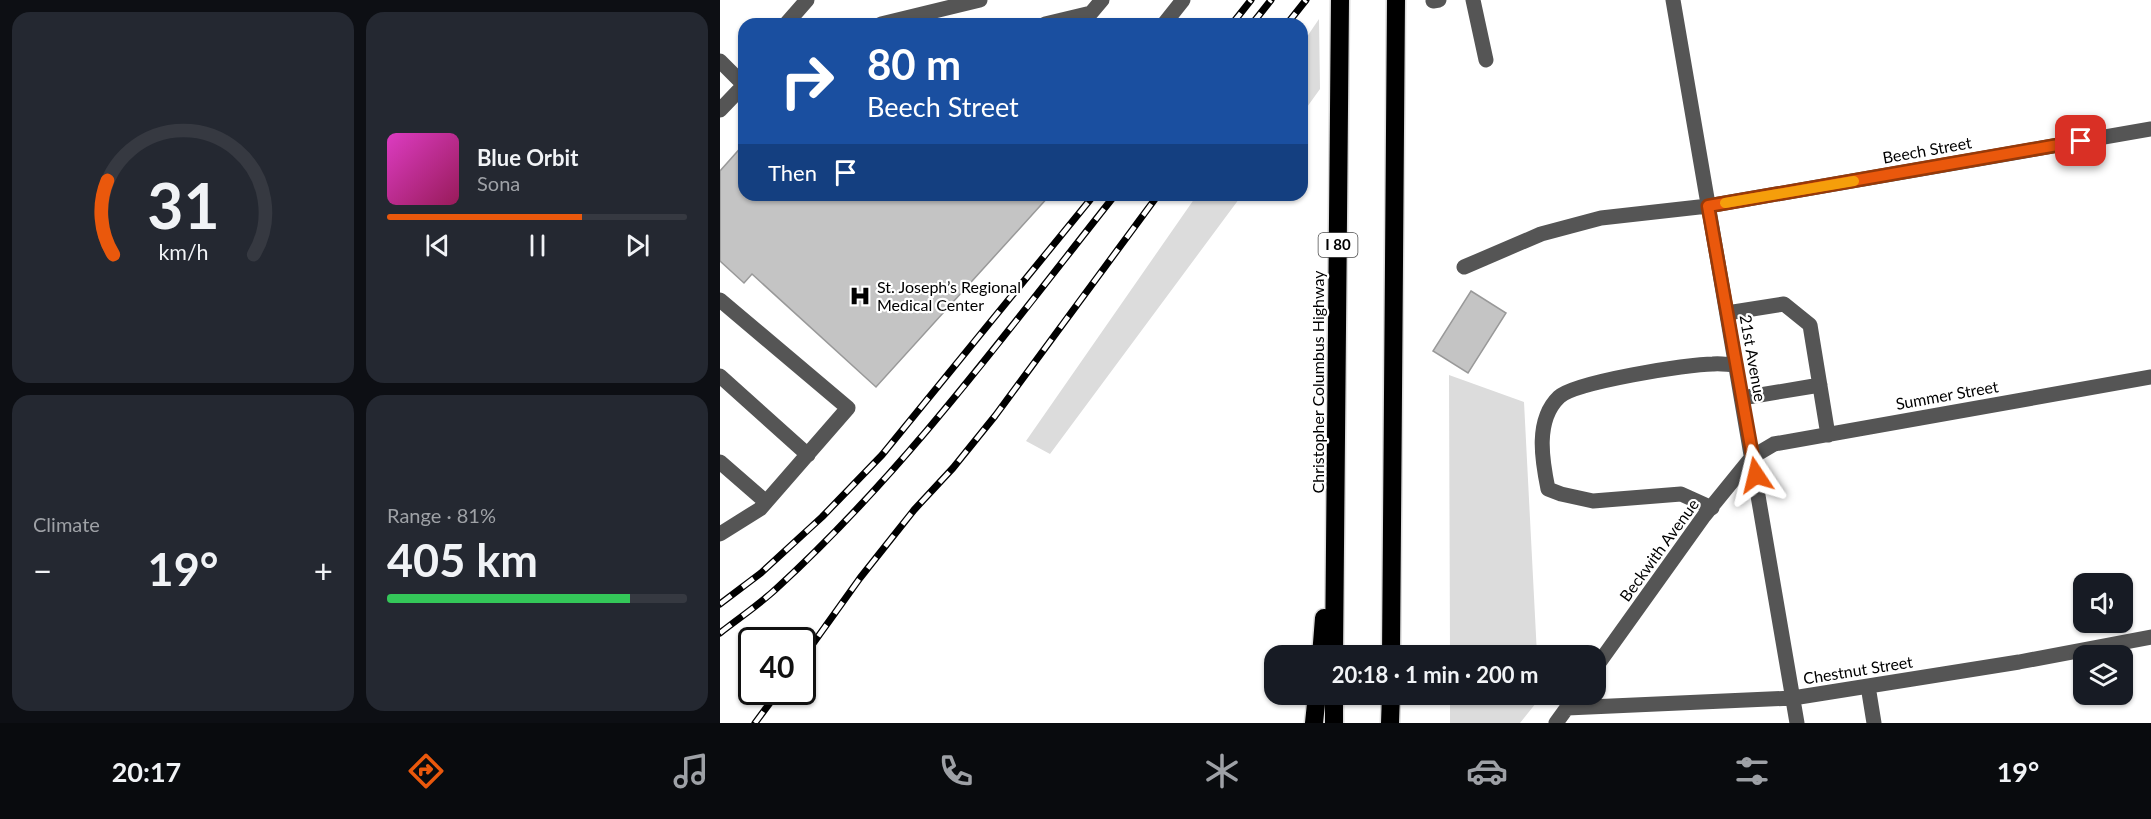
<!DOCTYPE html>
<html lang="en">
<head>
<meta charset="utf-8">
<style>
	body { margin:0; font-family:Lato,sans-serif; background:#242831; color:#f1f3f6; height:100vh; display:flex; flex-direction:column; font-size:22px; white-space:nowrap }
	* { box-sizing:border-box; margin:0 }
	p { font-size:20px; color:#9ea1a6 }
	.icon { flex:none; width:33px; height:33px; fill:none; stroke:currentColor; stroke-width:2; stroke-linecap:round; stroke-linejoin:round }
	.map { position:relative; flex:1; overflow:hidden }
	.panel { display:flex; flex-direction:column; gap:12px; padding:12px; background:#0d0f14; width:720px }
	.panel>* { flex:none }
	.banner { position:absolute; left:18px; top:18px; width:570px; height:183px; border-radius:18px; box-shadow:0 2px 4px #0004; background:#1a4fa0; color:#fff; overflow:hidden }
	.tools { position:absolute; left:1353px; top:573px; display:grid; gap:12px }
	.tools a { display:grid; place-items:center; width:60px; height:60px; border-radius:12px; background:#171b24; box-shadow:0 2px 4px #0004; font-size:30px }
	.speed { position:absolute; left:18px; top:627px; display:flex; gap:12px; font-size:30px; font-weight:700; text-align:center }
	.speed>* { display:grid; place-content:center; width:78px; height:78px; border-radius:50%; background:#171b24; box-shadow:0 2px 4px #0004; line-height:1 }
	.speed .limit { border:3px solid #111; border-radius:9px; background:#fff; color:#111 }
	.pin { position:absolute; display:grid; place-items:center; width:51px; height:51px; color:#fff; margin:-26px; border-radius:12px; box-shadow:0 3px 9px #0006 }
	.me { position:absolute; width:66px; margin:-33px; rotate:350deg; stroke-linejoin:round; filter:drop-shadow(0 0 4px #0008) }
	.turn { display:flex; align-items:center; gap:21px; height:126px; padding:0 30px; font-size:27px }
	.turn .icon { width:78px; height:78px; stroke-width:2.5 }
	.turn b { display:block; font-size:42px; line-height:51px }
	.then { display:flex; align-items:center; height:57px; padding:0 30px; background:#0003; gap:12px; font-size:22px }
	.big { font-size:45px; font-weight:700; line-height:1.1 }
	.panel .widget { flex:1; display:flex; flex-direction:column; justify-content:center; gap:9px; min-width:0; padding:0 21px; border-radius:18px; background:#242831 }
	.panel .dial { align-items:center; gap:0 }
	.dial svg { height:156px; overflow:visible; fill:none; stroke:#363941; stroke-width:7; stroke-linecap:round; text-anchor:middle }
	.dial text { fill:#f1f3f6; stroke:none }
	.song { display:flex; align-items:center; gap:18px }
	.cover { width:72px; height:72px; border-radius:9px; background:linear-gradient(135deg,hsl(310 70% 55%),hsl(330 70% 35%)) }
	.played { height:6px; border-radius:3px; background:linear-gradient(90deg,#ea580c 65%,#363941 65%) }
	.keys { display:flex; justify-content:space-around; direction:ltr }
	.heat { display:flex; justify-content:space-between; align-items:center; font-size:33px; direction:ltr }
	.charge { height:9px; border-radius:4px; background:linear-gradient(90deg,#34c759 81%,#363941 0) }
	.panel .tiles { flex:1; display:grid; gap:12px; grid-template-columns:repeat(2,1fr) }
	.trip { position:absolute; left:544px; top:645px; width:342px; height:60px; border-radius:18px; background:#171b24; box-shadow:0 2px 4px #0004; font-weight:700; line-height:60px; text-align:center }
	.menu { display:flex; height:96px; justify-content:space-around; align-items:center; background:#090b0e; color:#9ea1a6 }
	.menu .icon { width:42px; height:42px }
	.menu .on { color:#ea580c }
	.menu b { font-size:27px; color:#f1f3f6 }
	main { display:flex; flex:1; min-height:0 }
	.map>svg:first-child { display:block }
</style>
</head>
<body>
<main>
<section class="panel">
<div class="tiles">
<div class="widget dial"><svg viewBox="0 0 100 80">
<path d="M14 69A42 42 0 1 1 86 69"/>
<path d="M14 69A42 42 0 0 1 11 31" stroke="#ea580c"/>
<text x="50" y="56" font-size="32" font-weight="700">31</text>
<text x="50" y="72" font-size="11">km/h</text>
</svg></div>
<div class="widget">
<div class="song"><i class="cover"></i><div><b>Blue Orbit</b><p>Sona</p></div></div>
<div class="played"></div>
<div class="keys"><svg class="icon" aria-label="previous" viewBox="0 0 24 24"><path d="M18 5L8 12l10 7zM5 5v14"/></svg><svg class="icon" aria-label="pause" viewBox="0 0 24 24"><path d="M8 5v14M16 5v14"/></svg><svg class="icon" aria-label="next" viewBox="0 0 24 24"><path d="M6 5l10 7-10 7zM19 5v14"/></svg></div>
</div>
<div class="widget"><p>Climate</p>
<div class="heat"><a>−</a><b class="big">19°</b><a>+</a></div>
</div>
<div class="widget"><p>Range · 81%</p><b class="big">405 km</b><div class="charge"></div></div>
</div>
</section>
<div class="map">
<svg width="1431" height="723" viewBox="0 0 1431 723">
	<rect width="100%" height="100%" fill="#fff"/>
	<path fill="#dcdcdc" d="M599 19 600 89 582 114V44Z
		M477 195H522L330 454 306 441Z
		M729 375 804 402 817 655H730Z
		M819 694 820 698 800 723H730V695Z"/>
	<path fill="#c4c4c4" stroke="#999" stroke-width="1.5" d="M24 144V195H330L156 387 32 274 24 283 0 261V171Z
		M751 291 786 313 748 373 713 351Z"/>
	<g fill="none" stroke-linecap="round" stroke-linejoin="round">
		<defs>
			<path id="highway" d="M601 656 604 618
				M614 656 620 0
				M671 656 676 0
				M594 723 597 694
				M614 723V694
				M670 723 671 694"/>
		</defs>
		<use href="#highway" stroke="#dbdbdb" stroke-width="21"/>
		<path stroke="#555" stroke-width="15" d="M753 0 766 60
			M953 0 1077 723
			M713 1 719 0
			M66 24 87 0
			M161 24 260 0
			M325 24 371 13 382 0
			M444 24 463 0
			M0 61 24 85
			M0 110 24 85
			M744 267 821 234 881 218 988 206 1431 129
			M0 300 128 408 40 509 0 534
			M1007 313 1064 304 1090 325 1108 435
			M0 376 88 455
			M1022 398 1100 385
			M0 462 46 502
			M992 508 961 494 873 501 841 494 828 489C822 460 815 420 839 397 855 382 968 364 993 364 1001 363 1009 365 1016 365
			M876 667 984 516 1032 457 1054 444 1431 377
			M1148 686 1154 723
			M847 708 1073 698 1299 662 1431 637
			M836 723 857 694"/>
		<use href="#highway" stroke="#000" stroke-width="18"/>
		<defs>
			<path id="rail" d="M512 24 531 0
				M532 24 551 0
				M567 24 586 0
				M0 604 41 573 102 517 162 455 374 195
				M0 633C19 618 40 604 57 588 185 471 288 330 395 195
				M82 659 140 578 194 510 233 468 275 416 438 195
				M35 723 58 692"/>
		</defs>
		<use href="#rail" stroke="#000" stroke-width="7"/>
		<use href="#rail" stroke="#fff" stroke-width="4.5" stroke-dasharray="14" stroke-linecap="butt"/>
	</g>
	<g fill="none" stroke-linecap="round" stroke-linejoin="round">
		<defs>
			<path id="route" d="M1036 475 988 206 1361 141"/>
		</defs>
		<use href="#route" stroke="#983908" stroke-width="15"/>
		<use href="#route" stroke="#ea580c" stroke-width="10"/>
		<path stroke="#f59e0b" stroke-width="10" d="M1005 203 1134 181"/>
	</g>
	<defs>
		<symbol id="hospital-bare" viewBox="-9 -9 18 18"><path d="M-5-5h3v3.5h4V-5h3V5h-3V1.5h-4V5h-3Z" fill="#000" stroke="#fff" stroke-width="2.5" paint-order="stroke"/></symbol>
	</defs>
	<g fill-rule="evenodd">
		<use href="#hospital-bare" x="125" y="281" width="30" height="30"/>
	</g>
	<g text-anchor="middle" stroke-width="4.5" stroke-linejoin="round" paint-order="stroke">
		<rect fill="#fff" stroke="#4c4c4c" stroke-width="1.5" x="598.5" y="233" width="39" height="24" rx="4.5"/>
		<g font-size="15" font-weight="bold" fill="#000">
			<text x="618" y="250">I 80</text>
		</g>
		<g font-size="16" fill="#000" stroke="#fff">
			<text transform="translate(1207 150) rotate(-10)" y="6">Beech Street</text>
			<text transform="translate(1033 358) rotate(80)" y="6">21st Avenue</text>
			<text transform="translate(598 382) rotate(-90)" y="6">Christopher Columbus Highway</text>
			<text transform="translate(1227 395) rotate(-10)" y="6">Summer Street</text>
			<text transform="translate(939 550) rotate(-54)" y="6">Beckwith Avenue</text>
			<text transform="translate(1138 670) rotate(-9)" y="6">Chestnut Street</text>
		</g>
		<g font-size="16" fill="#000" stroke="#fff" text-anchor="start">
			<text x="157" y="293">St. Joseph’s Regional<tspan x="157" dy="18">Medical Center</tspan></text>
		</g>
	</g>
</svg>
<div class="tools">
<a><svg class="icon" aria-label="sound" viewBox="0 0 24 24"><path d="M4 9h4l5-4v14l-5-4H4zM17 9q2 3 0 6"/></svg></a>
<a><svg class="icon" aria-label="layers" viewBox="0 0 24 24"><path d="M12 4l9 5-9 5-9-5zM3 14l9 5 9-5"/></svg></a>
</div>
<div class="speed"><div class="limit">40</div></div>
<div class="pin" style="left:1361px;top:141px;background:#d93025"><svg class="icon" aria-label="arrive" viewBox="0 0 24 24"><path d="M6 21V4h12l-3 4 3 4H6"/></svg></div>
<svg class="me" style="left:1036px;top:475px" viewBox="-20 -20 40 40"><path d="M0-17L14 15 0 8-14 15z" fill="#ea580c" stroke="#fff" stroke-width="4"/></svg>
<div class="trip">20:18 · 1 min · 200 m</div>
<div class="banner">
<div class="turn"><svg class="icon" aria-label="right" viewBox="0 0 24 24"><path d="M7 20v-9h11M14 6l5 5-5 5"/></svg><div><b>80 m</b>Beech Street</div></div>
<div class="then">Then<svg class="icon" aria-label="arrive" viewBox="0 0 24 24"><path d="M6 21V4h12l-3 4 3 4H6"/></svg></div>
</div>
</div>
</main>
<nav class="menu">
<b>20:17</b>
<svg class="icon on" aria-label="directions" viewBox="0 0 24 24"><path d="M12 3l9 9-9 9-9-9zM9 14v-3h6M13 9l2 2-2 2"/></svg>
<svg class="icon" aria-label="music" viewBox="0 0 24 24"><path d="M9 18V5l10-2v13"/><circle cx="6" cy="18" r="3"/><circle cx="16" cy="16" r="3"/></svg>
<svg class="icon" aria-label="phone" viewBox="0 0 24 24"><path d="M5 4h4l2 5-3 2q2 4 5 5l2-3 5 2v4C11 20 4 13 5 4z"/></svg>
<svg class="icon" aria-label="climate" viewBox="0 0 24 24"><path d="M12 3v18M4 7l16 10M4 17L20 7"/></svg>
<svg class="icon" aria-label="car" viewBox="0 0 24 24"><path d="M5 17H2v-5l4-1 3-4h7l3 4 3 1v5h-3M9 17h6M6 11h13"/><circle cx="7" cy="17" r="2"/><circle cx="17" cy="17" r="2"/></svg>
<svg class="icon" aria-label="filters" viewBox="0 0 24 24"><path d="M4 7h16M4 17h16"/><circle cx="9" cy="7" r="2"/><circle cx="15" cy="17" r="2"/></svg>
<b>19°</b>
</nav>
</body>
</html>
